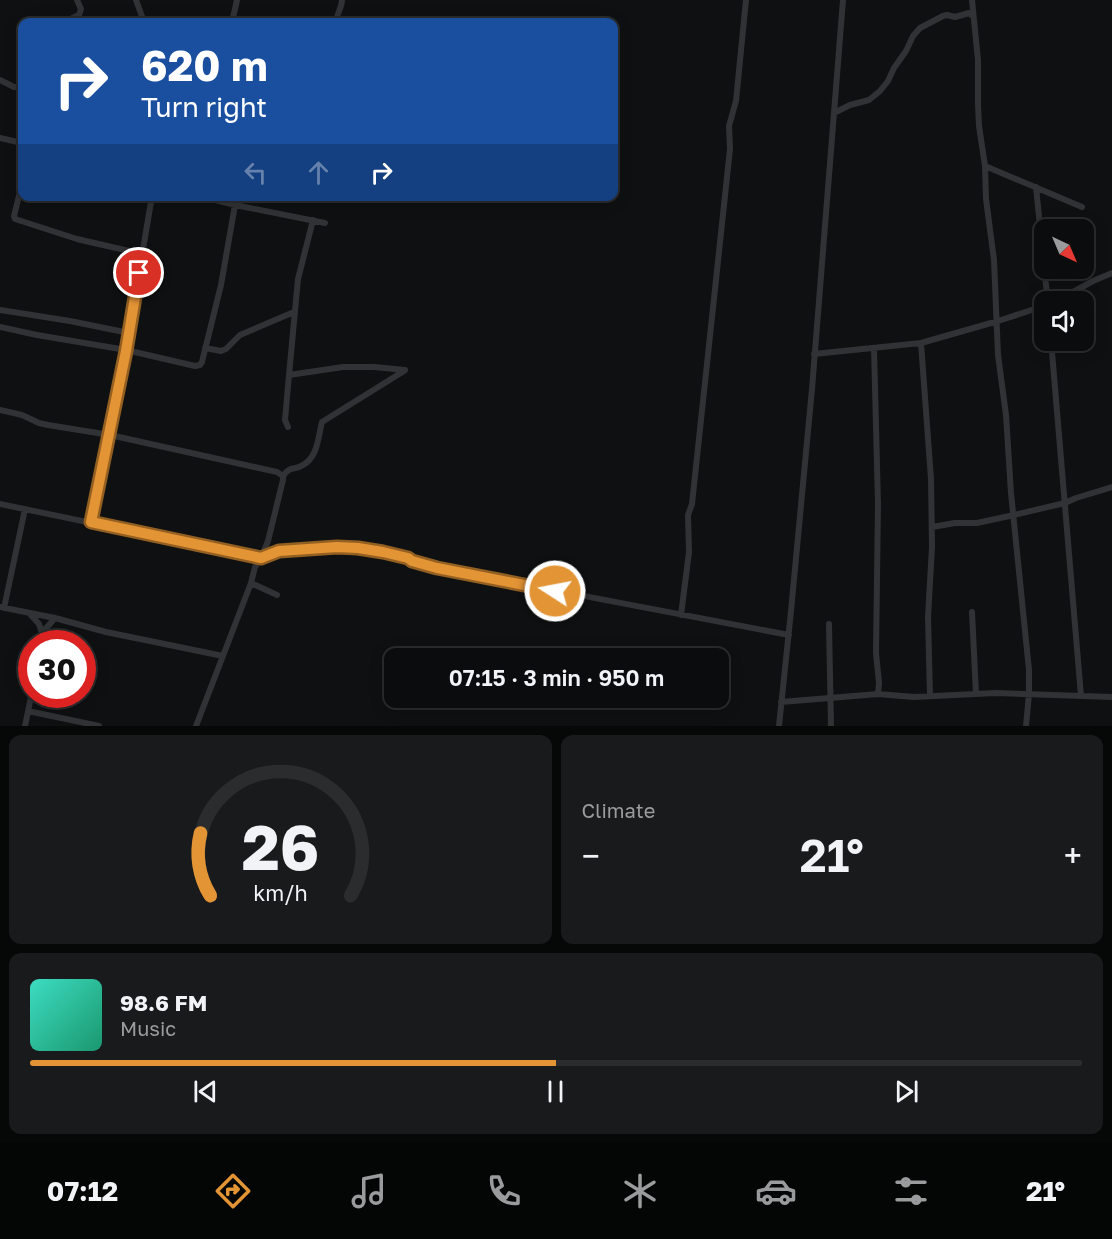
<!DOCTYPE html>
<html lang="en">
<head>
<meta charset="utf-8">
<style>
	body { margin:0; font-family:"Golos Text",sans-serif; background:#191a1b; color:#f1f3f6; height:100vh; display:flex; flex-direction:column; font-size:22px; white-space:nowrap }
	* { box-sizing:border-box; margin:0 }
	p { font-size:20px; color:#9a9b9d }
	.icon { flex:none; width:33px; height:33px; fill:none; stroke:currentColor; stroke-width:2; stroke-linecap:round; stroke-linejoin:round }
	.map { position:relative; height:726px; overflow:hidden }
	.side { display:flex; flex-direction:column; gap:9px; padding:9px; background:#060707; flex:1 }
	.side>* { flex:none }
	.banner { position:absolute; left:18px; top:18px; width:600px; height:183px; border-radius:12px; box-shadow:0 3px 15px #0003,0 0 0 2px #2b2c2e; background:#1a4fa0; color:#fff; overflow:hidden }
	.needle { width:39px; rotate:136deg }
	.fabs { position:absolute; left:1034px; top:219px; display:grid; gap:12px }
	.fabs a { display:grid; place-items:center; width:60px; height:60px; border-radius:12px; background:#0b0c0d; box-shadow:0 3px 15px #0003,0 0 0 2px #2b2c2e; font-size:30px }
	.speed { position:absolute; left:18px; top:630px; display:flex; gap:12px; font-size:30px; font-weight:700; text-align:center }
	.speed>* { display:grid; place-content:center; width:78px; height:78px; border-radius:50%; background:#0b0c0d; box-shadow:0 3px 15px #0003,0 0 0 2px #2b2c2e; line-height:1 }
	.speed .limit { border:9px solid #d22; background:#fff; color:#111 }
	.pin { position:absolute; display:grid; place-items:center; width:51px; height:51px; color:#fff; margin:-26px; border:3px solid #fff; border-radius:50%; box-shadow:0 2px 6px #0007 }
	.me { position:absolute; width:66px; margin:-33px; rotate:281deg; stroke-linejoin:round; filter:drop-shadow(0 0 4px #0008) }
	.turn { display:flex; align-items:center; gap:21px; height:126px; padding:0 24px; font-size:27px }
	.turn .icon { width:78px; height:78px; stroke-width:2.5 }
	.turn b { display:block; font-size:42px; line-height:51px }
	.lanes { display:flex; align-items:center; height:57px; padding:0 24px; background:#0003; justify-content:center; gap:30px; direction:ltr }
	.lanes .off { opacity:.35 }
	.big { font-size:45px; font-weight:600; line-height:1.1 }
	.side .card { flex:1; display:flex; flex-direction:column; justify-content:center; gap:9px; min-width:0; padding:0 21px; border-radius:12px; background:#191a1b }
	.side .dial { align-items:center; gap:0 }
	.dial svg { height:156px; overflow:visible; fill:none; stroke:#2b2c2e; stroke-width:7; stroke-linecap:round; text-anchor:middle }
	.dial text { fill:#f1f3f6; stroke:none }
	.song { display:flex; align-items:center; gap:18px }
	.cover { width:72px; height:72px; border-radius:9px; background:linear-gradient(135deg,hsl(170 70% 55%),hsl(160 70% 35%)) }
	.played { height:6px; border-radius:3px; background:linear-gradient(90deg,#e39435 50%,#2b2c2e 50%) }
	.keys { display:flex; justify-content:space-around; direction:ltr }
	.heat { display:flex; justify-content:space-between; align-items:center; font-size:33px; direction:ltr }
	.side .tiles { flex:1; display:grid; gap:9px; grid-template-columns:1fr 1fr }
	.card:last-child { grid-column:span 2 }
	.trip { position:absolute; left:384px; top:648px; width:345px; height:60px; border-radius:12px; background:#0b0c0d; box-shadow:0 3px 15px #0003,0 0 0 2px #2b2c2e; font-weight:600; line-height:60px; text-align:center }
	.tabs { display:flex; height:96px; justify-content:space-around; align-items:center; background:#040505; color:#9a9b9d }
	.tabs .icon { width:42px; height:42px }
	.tabs .selected { color:#e39435 }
	.tabs b { font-size:27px; color:#f1f3f6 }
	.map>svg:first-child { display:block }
</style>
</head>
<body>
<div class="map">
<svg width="1112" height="726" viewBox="0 0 1112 726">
	<rect width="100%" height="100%" fill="#0f1011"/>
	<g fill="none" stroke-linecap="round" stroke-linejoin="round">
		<path stroke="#313235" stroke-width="6" d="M136 0 144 22
			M972 0 978 60V104L979 126 985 166 986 199 994 260 998 355 1006 415 1011 493 1029 670V694L1026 726
			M64 22 79 15 81 9 77 0
			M232 22 237 0
			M328 22 329 21 337 18C338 11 342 7 342 0
			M0 80 14 87H22
			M834 113 850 105 869 100 880 91 888 81 894 68 906 51 913 36 920 28 943 16 947 15 955 17 969 13 973 16
			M0 138 22 143
			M985 166 1082 207
			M22 184 14 216 15 219 77 239 142 254
			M1036 187 1044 266
			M200 196 235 205 325 223
			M313 220 298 279 289 375 343 367H374L405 370
			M1044 268 1048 302
			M1055 302 1093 281 1112 273
			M0 310 70 321 129 333
			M0 327 37 335 126 350 195 366 200 365 202 362 221 285 235 205
			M1051 340 1081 696
			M921 343 931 479 932 547 928 617 930 696
			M205 348 221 351 226 349 240 335 294 312
			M874 348 878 504 876 653 879 683 878 694
			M814 354 921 343 998 321 1044 306
			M0 410 22 415 39 423 48 425 110 435 277 472 283 476V480L268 541 261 558 279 551 337 547 383 552 408 558 412 561 437 568 789 635
			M288 427 285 420 289 375
			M283 476C291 465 294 471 303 465 318 457 318 437 322 422L404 371
			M0 504 261 558 255 567 251 583 196 726
			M91 522 126 350 152 196
			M932 527 955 523H977L1014 515 1065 503 1076 498 1112 487
			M251 583 277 595
			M0 607 55 618 106 632 223 656
			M4 608 25 509
			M972 612 976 694
			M30 614 39 624 42 633 55 618
			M681 615 689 552 688 515 692 504 730 149 729 126 736 101 746 0
			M829 624 831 726
			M40 644 42 633
			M781 702 878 694 914 697 996 693 1112 697
			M28 711 99 726
			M25 726 32 692
			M779 726 791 611 812 389 843 0"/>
	</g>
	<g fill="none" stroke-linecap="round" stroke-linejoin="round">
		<defs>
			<path id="route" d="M139 273 126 351 91 522 261 558 279 551 337 547 358 548 383 552 408 558 412 561 437 568 555 591"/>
		</defs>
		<use href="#route" stroke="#946022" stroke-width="15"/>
		<use href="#route" stroke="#e39435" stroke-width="10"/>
	</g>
</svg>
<div class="fabs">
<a><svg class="needle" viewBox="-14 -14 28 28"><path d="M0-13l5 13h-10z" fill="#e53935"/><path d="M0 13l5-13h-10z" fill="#9a9b9d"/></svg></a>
<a><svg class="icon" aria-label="sound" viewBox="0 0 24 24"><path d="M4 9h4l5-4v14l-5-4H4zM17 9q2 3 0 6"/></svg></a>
</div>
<div class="speed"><div class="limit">30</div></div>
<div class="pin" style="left:139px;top:273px;background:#d93025"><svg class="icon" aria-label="arrive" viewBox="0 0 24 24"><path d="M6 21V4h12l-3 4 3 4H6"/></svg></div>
<svg class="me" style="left:555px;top:591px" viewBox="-20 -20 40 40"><circle r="17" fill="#e39435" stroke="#fff" stroke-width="3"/><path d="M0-11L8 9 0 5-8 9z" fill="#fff"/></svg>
<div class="trip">07:15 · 3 min · 950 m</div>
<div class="banner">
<div class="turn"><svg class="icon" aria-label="right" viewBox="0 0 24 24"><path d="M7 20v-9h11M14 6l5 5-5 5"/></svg><div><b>620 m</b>Turn right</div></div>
<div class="lanes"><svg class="icon off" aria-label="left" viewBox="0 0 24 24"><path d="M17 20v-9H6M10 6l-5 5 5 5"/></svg><svg class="icon off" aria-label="ahead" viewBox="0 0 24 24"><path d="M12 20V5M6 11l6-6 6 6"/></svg><svg class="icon" aria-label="right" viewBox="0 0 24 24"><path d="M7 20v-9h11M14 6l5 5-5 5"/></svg></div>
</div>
</div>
<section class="side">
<div class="tiles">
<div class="card dial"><svg viewBox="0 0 100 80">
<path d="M14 69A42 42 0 1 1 86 69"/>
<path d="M14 69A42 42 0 0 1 9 37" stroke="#e39435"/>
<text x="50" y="56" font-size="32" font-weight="700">26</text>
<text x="50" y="72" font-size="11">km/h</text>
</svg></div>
<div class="card"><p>Climate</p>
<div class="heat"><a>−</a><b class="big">21°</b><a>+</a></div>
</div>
<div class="card">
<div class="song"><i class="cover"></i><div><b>98.6 FM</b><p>Music</p></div></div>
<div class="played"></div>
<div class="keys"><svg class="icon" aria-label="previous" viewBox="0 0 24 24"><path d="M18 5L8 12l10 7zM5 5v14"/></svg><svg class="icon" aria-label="pause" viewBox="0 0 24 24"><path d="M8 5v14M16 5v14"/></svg><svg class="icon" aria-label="next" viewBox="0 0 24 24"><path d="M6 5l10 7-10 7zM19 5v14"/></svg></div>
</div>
</div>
</section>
<nav class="tabs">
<b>07:12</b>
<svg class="icon selected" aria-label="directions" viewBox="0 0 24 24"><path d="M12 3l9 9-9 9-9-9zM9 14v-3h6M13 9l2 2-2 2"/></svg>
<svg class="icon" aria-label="music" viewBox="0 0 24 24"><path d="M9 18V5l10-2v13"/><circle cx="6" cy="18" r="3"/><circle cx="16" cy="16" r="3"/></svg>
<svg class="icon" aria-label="phone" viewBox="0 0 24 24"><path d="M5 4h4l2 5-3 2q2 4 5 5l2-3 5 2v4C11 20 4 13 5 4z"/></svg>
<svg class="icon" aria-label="climate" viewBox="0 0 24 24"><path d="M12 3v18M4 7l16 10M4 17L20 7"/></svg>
<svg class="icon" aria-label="car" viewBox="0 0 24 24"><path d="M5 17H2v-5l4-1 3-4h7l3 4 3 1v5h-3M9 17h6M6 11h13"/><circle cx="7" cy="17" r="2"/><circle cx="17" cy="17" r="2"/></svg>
<svg class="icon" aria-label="filters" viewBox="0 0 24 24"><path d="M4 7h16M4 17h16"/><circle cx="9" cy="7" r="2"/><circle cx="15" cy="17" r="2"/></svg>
<b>21°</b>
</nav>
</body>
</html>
